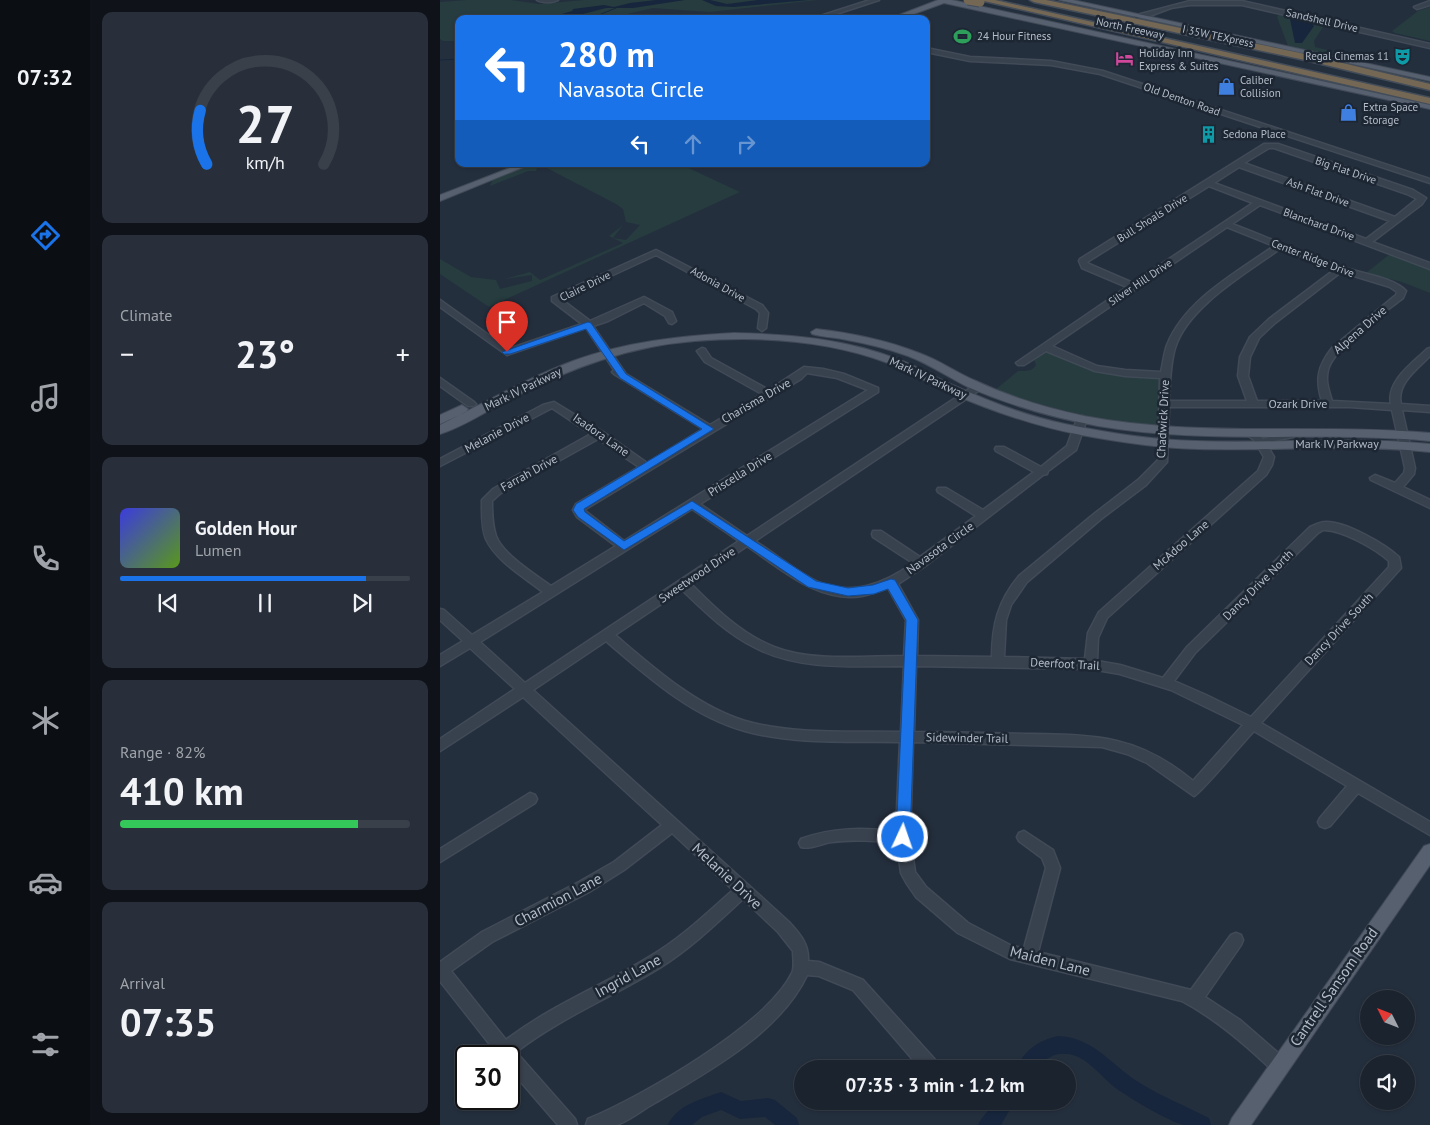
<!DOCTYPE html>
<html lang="en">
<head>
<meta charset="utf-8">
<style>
	body { margin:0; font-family:"PT Sans",sans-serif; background:#282f3a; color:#f1f3f6; height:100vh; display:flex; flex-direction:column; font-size:19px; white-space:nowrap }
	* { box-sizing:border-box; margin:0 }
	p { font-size:16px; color:#a0a4aa }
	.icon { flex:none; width:28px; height:28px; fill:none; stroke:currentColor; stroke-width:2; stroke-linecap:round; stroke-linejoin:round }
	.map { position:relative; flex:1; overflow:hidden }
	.panel { display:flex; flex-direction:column; gap:12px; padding:12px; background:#0f1319; width:350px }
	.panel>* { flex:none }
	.hud { position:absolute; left:15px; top:15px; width:475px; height:152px; border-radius:10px; box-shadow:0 1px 4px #0004,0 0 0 1px #39404a; background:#1a73e8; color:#fff; overflow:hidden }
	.needle { width:32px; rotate:312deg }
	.fabs { position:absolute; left:920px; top:990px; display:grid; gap:10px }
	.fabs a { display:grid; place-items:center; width:55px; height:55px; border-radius:50%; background:#1b232e; box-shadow:0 1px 4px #0004,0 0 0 1px #39404a; font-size:25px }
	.speed { position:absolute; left:15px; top:1045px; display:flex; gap:10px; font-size:25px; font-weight:700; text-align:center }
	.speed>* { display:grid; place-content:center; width:65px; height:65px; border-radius:50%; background:#1b232e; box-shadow:0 1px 4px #0004,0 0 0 1px #39404a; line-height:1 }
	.speed .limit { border:2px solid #111; border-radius:8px; background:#fff; color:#111 }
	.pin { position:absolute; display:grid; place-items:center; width:42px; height:42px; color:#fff; margin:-51px -21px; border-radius:50% 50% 50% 0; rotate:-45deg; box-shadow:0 0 5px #0007 }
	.pin .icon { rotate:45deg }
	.me { position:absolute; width:55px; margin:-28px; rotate:3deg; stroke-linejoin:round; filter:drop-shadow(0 0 4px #0008) }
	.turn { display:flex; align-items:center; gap:18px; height:105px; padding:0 20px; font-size:22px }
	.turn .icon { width:65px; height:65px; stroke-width:2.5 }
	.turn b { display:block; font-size:35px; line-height:42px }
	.lanes { display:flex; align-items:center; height:48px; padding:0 20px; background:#0003; justify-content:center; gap:25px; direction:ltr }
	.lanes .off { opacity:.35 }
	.big { font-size:38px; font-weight:700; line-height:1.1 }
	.panel .tile { flex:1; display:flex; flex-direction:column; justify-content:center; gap:8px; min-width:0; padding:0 18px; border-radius:10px; background:#282f3a }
	.panel .dial { align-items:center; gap:0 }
	.dial svg { height:130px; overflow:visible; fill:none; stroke:#39404a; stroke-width:7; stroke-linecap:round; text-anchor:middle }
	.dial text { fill:#f1f3f6; stroke:none }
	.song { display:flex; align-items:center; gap:15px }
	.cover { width:60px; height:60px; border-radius:8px; background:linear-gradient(135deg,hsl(240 70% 55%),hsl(90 70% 35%)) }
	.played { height:5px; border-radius:2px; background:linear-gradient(90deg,#1a73e8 85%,#39404a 85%) }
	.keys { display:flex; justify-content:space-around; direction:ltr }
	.heat { display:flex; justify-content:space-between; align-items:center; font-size:28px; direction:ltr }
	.charge { height:8px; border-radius:4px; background:linear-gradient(90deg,#34c759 82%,#39404a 0) }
	.trip { position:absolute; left:354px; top:1060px; width:282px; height:50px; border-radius:25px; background:#1b232e; box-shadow:0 1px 4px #0004,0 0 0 1px #39404a; font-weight:700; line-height:50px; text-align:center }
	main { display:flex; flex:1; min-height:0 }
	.dock { display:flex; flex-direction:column; width:90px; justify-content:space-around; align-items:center; background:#0b0e12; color:#a0a4aa }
	.dock .icon { width:35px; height:35px }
	.dock .active { color:#1a73e8 }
	.dock b { font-size:22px; color:#f1f3f6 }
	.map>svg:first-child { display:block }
</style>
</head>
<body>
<main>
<nav class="dock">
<b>07:32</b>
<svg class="icon active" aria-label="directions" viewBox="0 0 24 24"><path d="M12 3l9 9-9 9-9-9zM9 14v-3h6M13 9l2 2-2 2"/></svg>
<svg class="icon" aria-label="music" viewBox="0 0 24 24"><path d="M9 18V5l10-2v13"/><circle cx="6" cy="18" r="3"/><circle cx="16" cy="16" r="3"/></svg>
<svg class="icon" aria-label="phone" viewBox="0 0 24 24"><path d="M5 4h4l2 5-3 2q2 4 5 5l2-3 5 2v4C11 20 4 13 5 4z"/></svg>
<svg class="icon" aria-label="climate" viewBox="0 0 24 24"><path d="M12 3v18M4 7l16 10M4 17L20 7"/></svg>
<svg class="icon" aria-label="car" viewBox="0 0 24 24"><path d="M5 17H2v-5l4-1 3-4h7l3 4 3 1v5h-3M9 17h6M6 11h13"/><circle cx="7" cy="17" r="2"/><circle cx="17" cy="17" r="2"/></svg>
<svg class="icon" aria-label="filters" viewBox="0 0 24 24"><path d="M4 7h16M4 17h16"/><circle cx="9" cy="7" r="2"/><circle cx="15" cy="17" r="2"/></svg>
</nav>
<section class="panel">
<div class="tile dial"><svg viewBox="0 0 100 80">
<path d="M14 69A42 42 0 1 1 86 69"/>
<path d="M14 69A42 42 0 0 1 10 36" stroke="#1a73e8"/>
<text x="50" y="56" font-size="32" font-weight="700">27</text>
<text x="50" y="72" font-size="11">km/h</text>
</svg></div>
<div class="tile"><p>Climate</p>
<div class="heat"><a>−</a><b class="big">23°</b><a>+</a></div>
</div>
<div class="tile">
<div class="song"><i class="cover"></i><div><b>Golden Hour</b><p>Lumen</p></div></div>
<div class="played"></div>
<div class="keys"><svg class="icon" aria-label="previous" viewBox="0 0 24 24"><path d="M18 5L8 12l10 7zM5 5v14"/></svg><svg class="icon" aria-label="pause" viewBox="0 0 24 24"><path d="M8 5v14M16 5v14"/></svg><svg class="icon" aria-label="next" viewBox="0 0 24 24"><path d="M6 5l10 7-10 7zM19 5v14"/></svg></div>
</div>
<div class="tile"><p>Range · 82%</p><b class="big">410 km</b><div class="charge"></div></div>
<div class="tile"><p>Arrival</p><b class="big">07:35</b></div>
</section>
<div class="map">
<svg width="990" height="1125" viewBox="0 0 990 1125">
	<rect width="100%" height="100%" fill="#242f3e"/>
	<path fill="#263c3f" d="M27 0H71L99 4 144 0H377L270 12 213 8 166 19H19V41H3L0 39V2Z
		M990 7V41L955 33 952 31 978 11Z
		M840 13 885 24 874 41 875 47 916 57 909 59 848 46 837 17Z
		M99 164H240L300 192 49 307 0 274V259L31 277 56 280 60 289 92 281V275L64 279 90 272 100 280 183 243 169 236 183 225 173 238 186 240 200 225 186 222 183 209 176 204Z
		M92 165 97 168 96 171H88L50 186 53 179Z
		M951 253 990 268V293L962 282 926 273Z
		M605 350 637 364 664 373 720 377 719 427C662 421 609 409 555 390L578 371C585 371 592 372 596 365L594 360Z"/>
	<path fill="#17263c" d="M216 0H270L287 4 318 0H369L293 7 276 6 262 0H245L193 8H166L124 19H110L132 12 133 9 164 5 174 7 190 3Z
		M850 19 872 24 874 26 862 43H855Z"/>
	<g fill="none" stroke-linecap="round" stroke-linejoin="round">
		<path stroke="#17263c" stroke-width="1" d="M149 19 176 8
			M0 60 19 59"/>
		<path fill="#17263c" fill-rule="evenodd" d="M142 8 144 9V11L117 19H105Z
			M618 1036C654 1037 672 1066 700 1083 722 1097 746 1106 769 1118L771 1125C763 1125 753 1125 744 1125 731 1123 684 1095 673 1086 661 1076 649 1060 633 1055 617 1051 606 1057 596 1069H576C584 1050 599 1040 618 1036Z
			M281 1092 301 1101 328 1098 335 1100 357 1118 359 1125H335L325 1117 300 1119 281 1110 262 1117 252 1125H228C236 1105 262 1099 281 1092Z
			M555 1101H575L561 1125H538C542 1116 550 1110 555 1101Z"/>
		<defs>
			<path id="minor" d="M97 0H118C113 3 102 3 97 0Z
				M430 0H439L381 19H371Z
				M750 1H802L990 44V48L802 5H750L731 8 707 17 696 18 693 16Z
				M990 1V5L977 9 974 7Z
				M486 48 530 57 611 61 663 71 990 179V183L660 74 611 65 530 61 486 52Z
				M824 144H838L973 190 986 198 982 204 932 242 990 263V269L820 205 792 224C829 238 865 254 903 267 921 274 953 277 966 291L963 298C944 313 893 348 888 370 885 381 889 391 892 401L951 404C946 381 973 363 987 349L990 348V356C977 369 956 384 961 404L990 406V412L962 410 975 468 974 474 963 487 990 500V508L931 480 930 478 935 475 955 483 964 473 965 468 952 410 910 407H729L727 462 706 485 661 519 587 582 571 605 566 620 564 657 645 659 648 633 659 612 818 471 824 457 814 440 806 434 807 432H815L823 439 854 431 858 432 859 434 858 436 833 441 827 445 834 457 832 465 826 475 667 618 658 638 657 661 680 665 723 678 747 647 870 527C875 525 880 522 885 522 905 521 945 544 959 557L961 568 821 723 990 822V835L918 793 890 826 885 828 880 826 878 822 880 818 907 786 814 731C805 740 761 793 754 796L707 763 687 754 662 747 473 742 470 837 475 872 486 887 528 923 572 946 584 948 606 868 602 858 579 841 577 837 579 833 584 831 613 850 620 868 598 952 751 990 791 935 796 933 801 935 803 940 801 945 765 997 800 1020 845 1059 847 1065 845 1071 839 1073 833 1071C805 1044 776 1019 742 1001L570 959 518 933 476 897 467 884 461 873 457 843C435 841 414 839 392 842 382 843 370 850 361 847L359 843 361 839C393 827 423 828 456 831L460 742C410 741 355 745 305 731 251 716 208 677 166 641L93 690 349 922C360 934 369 944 368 961L379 962 423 980 498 1063 500 1069H481L413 990 379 976 367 975C340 1033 266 1073 213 1104 202 1110 189 1121 176 1125 168 1125 155 1125 146 1125L148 1119C201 1097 327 1025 352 973 355 967 353 958 353 951L338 932 303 899C277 923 251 948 221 967 173 997 121 1017 76 1052L135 1119 137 1125H118L69 1068V1056H59L0 981V962L42 932 139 882 174 862 222 825 83 697 0 751V739L75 689 30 648 0 666V655L23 641 0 620V609L4 610 32 635 103 592C84 577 56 561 46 539 41 527 42 512 42 500L53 489 151 434 112 408 0 466V459L103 405 114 402 163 432 207 463 263 429 174 374 172 372 174 370 146 328 67 355 0 307V300L68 349 142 324 112 301V297L216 250 322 305 328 313 326 328 322 331 318 328 320 313 316 309 216 255 121 299 150 321 204 297 232 312 236 321 232 324 229 323 225 316 204 303 168 321 153 326 186 374 270 425 322 394 265 362 257 351 262 348 265 349 271 358 329 390 364 367 383 369 404 374 438 388V392L260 504 307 536 535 385H541V389L315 541C334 553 357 572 376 581 410 597 445 584 473 563L433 537 432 534 433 531H441L480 557 536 516 498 492 497 490 498 488H506L543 510 594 472 556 451 555 449 556 447H564L601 467 627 446 637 419 642 416 645 417 647 419 636 450 608 471 607 474 603 475 485 566 458 584 478 620 477 656 552 657C552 625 558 601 579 576L654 514 698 480 718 460 720 378 685 376 655 371 606 351 584 365H578L576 363 687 287 642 268 639 261 640 259ZM829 148H834L967 194 977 199 955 217 804 163ZM799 167 950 221 926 239 774 183ZM769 186 813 203 693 283 649 264 647 262ZM787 227 834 246C796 273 745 300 727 345 724 353 723 363 721 372L685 370 657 366 612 346ZM841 248 894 270 829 319 810 337 800 357 798 376 807 401H729C730 383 730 365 735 348 748 306 807 273 841 248ZM901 272 950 287 957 292 956 295 892 348C878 366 875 379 882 401H817L808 376 810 357 819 338 835 323ZM367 373 397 378 428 390 184 541 144 510 361 379ZM158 439 199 467 136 504 133 510 137 517 176 546 111 586C96 575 63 555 56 536 52 525 52 513 52 501L61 493ZM252 509 299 541 85 683 40 642ZM883 530C901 529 936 549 949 561V567L811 717 766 695 734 681 755 653 878 533ZM307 546C341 569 378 603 422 596 431 594 440 591 448 588L466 620 464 656C424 656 371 662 334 647 301 634 275 608 251 584ZM242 590C264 611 286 633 314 647 359 671 415 666 464 666L461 732C410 731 354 735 305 721 256 706 214 668 175 635ZM476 666 651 669 680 674 731 690 803 725 753 781C697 734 654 735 585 734 548 733 511 732 474 732ZM232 833 293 890C266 914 240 939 209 957 162 986 110 1006 66 1040L11 971 52 942 149 892 184 870Z
				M0 378 34 402 36 404 34 406H28L0 386Z
				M90 793 95 795 97 799 95 803 0 862V849Z"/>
			<path id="major" d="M498 0H512L990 105V109L504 3 460 19H449Z
				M619 0H633L990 77V81Z
				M80 164H91L0 201V195Z
				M376 329C411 333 446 340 479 353 499 360 517 373 536 381 570 397 607 408 644 416 758 438 875 423 990 433V441C880 431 768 445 658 426 614 418 569 405 528 387 508 377 489 364 468 356 446 348 424 343 402 339 392 337 382 337 372 334L371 332Z
				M294 333C350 334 407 339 460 360 479 367 496 378 515 386 550 402 587 416 625 424 668 433 712 440 756 441 834 444 912 436 990 444V452C913 444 836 451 758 449 719 448 679 442 641 435 595 426 551 411 508 392 488 383 469 371 448 363 387 340 319 336 255 341 190 346 131 368 74 397 51 408 24 427 0 434V425C44 403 87 378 133 361 185 342 239 336 294 333Z
				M22 405 28 409 26 412 0 424V415Z
				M990 844V865L811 1125H789L792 1118 984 846Z"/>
			<path id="highway" d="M540 0H555L990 98V104Z
				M590 0H606L865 54 990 84V90L865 60 594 2Z"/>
		</defs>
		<use href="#minor" stroke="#414a57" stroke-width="3"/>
		<use href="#major" stroke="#414a57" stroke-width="2"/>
		<use href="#highway" stroke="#434c59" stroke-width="3"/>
		<use href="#minor" fill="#38414e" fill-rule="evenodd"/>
		<use href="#major" fill="#56606e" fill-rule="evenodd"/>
		<use href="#highway" fill="#746855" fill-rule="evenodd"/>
		<defs>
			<path id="highway-bridge" d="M528 0 540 2"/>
		</defs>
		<use href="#highway-bridge" stroke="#434c59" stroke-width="11" stroke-linecap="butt"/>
		<use href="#highway-bridge" stroke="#746855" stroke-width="9"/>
	</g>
	<path fill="#1a73e8" stroke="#114b97" d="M148 322 151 323 186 374 274 429 144 509 145 512 184 541 252 501 376 581 408 588 433 585 451 579 455 580 478 620 470 837 468 842 463 843 458 842 456 837 466 620 448 589 434 594 408 596 368 587 252 509 184 550 138 517 133 510 136 504 262 429 180 378 146 329 70 354H64L62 352Z"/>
	<defs>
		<symbol id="stadium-bare" viewBox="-9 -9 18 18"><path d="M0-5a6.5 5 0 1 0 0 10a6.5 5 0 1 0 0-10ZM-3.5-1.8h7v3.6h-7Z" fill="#2e9e5b" stroke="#1d2633" stroke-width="2.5" paint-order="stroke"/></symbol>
		<symbol id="theatre-bare" viewBox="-9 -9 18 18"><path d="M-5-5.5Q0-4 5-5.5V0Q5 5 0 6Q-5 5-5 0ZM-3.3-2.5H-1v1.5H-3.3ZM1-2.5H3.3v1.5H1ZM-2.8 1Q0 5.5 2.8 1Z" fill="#0f9aa8" stroke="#1d2633" stroke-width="2.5" paint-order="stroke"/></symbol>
		<symbol id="hotel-bare" viewBox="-9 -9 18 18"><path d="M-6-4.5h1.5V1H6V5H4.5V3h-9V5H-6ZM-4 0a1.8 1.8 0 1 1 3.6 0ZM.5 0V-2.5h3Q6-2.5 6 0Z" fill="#d1479c" stroke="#1d2633" stroke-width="2.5" paint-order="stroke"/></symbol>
		<symbol id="shop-bare" viewBox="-9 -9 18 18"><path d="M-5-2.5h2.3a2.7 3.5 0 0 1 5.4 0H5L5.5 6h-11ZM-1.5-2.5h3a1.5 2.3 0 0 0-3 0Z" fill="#3f7fe0" stroke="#1d2633" stroke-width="2.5" paint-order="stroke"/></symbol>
		<symbol id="building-bare" viewBox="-9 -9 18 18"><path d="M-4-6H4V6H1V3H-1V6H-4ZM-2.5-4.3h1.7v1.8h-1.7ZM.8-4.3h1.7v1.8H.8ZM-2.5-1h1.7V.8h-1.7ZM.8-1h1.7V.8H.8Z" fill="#0f9aa8" stroke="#1d2633" stroke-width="2.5" paint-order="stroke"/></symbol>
	</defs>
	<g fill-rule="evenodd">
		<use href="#stadium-bare" x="510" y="24" width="25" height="25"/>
		<use href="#theatre-bare" x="950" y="44" width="25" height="25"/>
		<use href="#hotel-bare" x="672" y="46" width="25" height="25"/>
		<use href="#shop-bare" x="774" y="74" width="25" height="25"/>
		<use href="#shop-bare" x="896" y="100" width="25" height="25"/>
		<use href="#building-bare" x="756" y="122" width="25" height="25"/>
	</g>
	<g text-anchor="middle" stroke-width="5" stroke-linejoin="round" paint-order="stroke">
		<g font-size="11" fill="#b4bcc9" stroke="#1d2633">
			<text transform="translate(882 20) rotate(13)" y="4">Sandshell Drive</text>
			<text transform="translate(690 28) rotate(12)" y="4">North Freeway</text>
			<text transform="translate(778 36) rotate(12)" y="4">I 35W TEXpress</text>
			<text transform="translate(742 99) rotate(19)" y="4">Old Denton Road</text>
			<text transform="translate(906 170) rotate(19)" y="4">Big Flat Drive</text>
			<text transform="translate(878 192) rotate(20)" y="4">Ash Flat Drive</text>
			<text transform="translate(712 218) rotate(-32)" y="4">Bull Shoals Drive</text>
			<text transform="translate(879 224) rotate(20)" y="4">Blanchard Drive</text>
			<text transform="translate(873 258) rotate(21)" y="4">Center Ridge Drive</text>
			<text transform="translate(700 282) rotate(-34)" y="4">Silver Hill Drive</text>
			<text transform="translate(278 284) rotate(29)" y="4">Adonia Drive</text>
			<text transform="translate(145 286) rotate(-26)" y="4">Claire Drive</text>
		</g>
		<g font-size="11" fill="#b4bcc9" stroke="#1d2633" text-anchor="start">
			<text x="537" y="40">24 Hour Fitness</text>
			<text x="699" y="57">Holiday Inn<tspan x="699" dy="13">Express &amp; Suites</tspan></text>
			<text x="949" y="60" text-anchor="end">Regal Cinemas 11</text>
			<text x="800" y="84">Caliber<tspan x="800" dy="13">Collision</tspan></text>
			<text x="923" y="111">Extra Space<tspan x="923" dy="13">Storage</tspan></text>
			<text x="783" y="138">Sedona Place</text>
		</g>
		<g font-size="12" fill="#b4bcc9" stroke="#1d2633">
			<text transform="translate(920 330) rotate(-41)" y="4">Alpena Drive</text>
			<text transform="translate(488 378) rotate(25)" y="4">Mark IV Parkway</text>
			<text transform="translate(83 389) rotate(-26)" y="4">Mark IV Parkway</text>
			<text transform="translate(316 401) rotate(-30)" y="4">Charisma Drive</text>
			<text x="858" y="408">Ozark Drive</text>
			<text transform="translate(723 419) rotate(-87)" y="4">Chadwick Drive</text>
			<text transform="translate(57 433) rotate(-28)" y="4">Melanie Drive</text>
			<text transform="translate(161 435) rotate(35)" y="4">Isadora Lane</text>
			<text x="897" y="448">Mark IV Parkway</text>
			<text transform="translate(89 473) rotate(-29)" y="4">Farrah Drive</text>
			<text transform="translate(300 474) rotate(-32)" y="4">Priscella Drive</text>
			<text transform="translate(741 545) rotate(-41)" y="4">McAdoo Lane</text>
			<text transform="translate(500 548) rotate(-36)" y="4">Navasota Circle</text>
			<text transform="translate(257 575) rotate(-34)" y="4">Sweetwood Drive</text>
			<text transform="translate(818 585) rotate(-45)" y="4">Dancy Drive North</text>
			<text transform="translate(899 629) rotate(-47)" y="4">Dancy Drive South</text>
			<text transform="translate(625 664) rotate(3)" y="4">Deerfoot Trail</text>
			<text transform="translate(527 738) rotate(1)" y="4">Sidewinder Trail</text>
		</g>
		<g font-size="15" fill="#b4bcc9" stroke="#1d2633">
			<text transform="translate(287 876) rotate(43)" y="5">Melanie Drive</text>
			<text transform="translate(118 900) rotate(-28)" y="5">Charmion Lane</text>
			<text transform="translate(610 961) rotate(14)" y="5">Maiden Lane</text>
			<text transform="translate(188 976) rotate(-29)" y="5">Ingrid Lane</text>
			<text transform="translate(894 987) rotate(-55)" y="5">Cantrell Sansom Road</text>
		</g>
	</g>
</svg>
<div class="fabs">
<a><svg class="needle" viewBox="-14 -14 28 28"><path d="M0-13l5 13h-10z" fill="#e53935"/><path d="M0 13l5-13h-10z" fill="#a0a4aa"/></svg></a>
<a><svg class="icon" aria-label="sound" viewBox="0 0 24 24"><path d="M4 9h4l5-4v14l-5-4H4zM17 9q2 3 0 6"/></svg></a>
</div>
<div class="speed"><div class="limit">30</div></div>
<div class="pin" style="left:67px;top:352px;background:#d93025"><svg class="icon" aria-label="arrive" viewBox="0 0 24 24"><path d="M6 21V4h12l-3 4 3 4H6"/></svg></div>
<svg class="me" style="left:463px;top:837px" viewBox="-20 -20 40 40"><circle r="17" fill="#1a73e8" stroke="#fff" stroke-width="3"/><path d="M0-11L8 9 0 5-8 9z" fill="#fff"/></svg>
<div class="trip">07:35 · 3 min · 1.2 km</div>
<div class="hud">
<div class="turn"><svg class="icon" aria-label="left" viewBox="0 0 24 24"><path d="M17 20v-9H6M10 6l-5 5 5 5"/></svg><div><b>280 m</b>Navasota Circle</div></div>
<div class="lanes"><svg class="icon" aria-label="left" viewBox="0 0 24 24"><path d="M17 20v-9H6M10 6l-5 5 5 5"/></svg><svg class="icon off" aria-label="ahead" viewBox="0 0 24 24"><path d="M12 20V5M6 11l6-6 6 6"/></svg><svg class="icon off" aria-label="right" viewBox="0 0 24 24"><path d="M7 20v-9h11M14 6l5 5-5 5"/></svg></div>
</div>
</div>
</main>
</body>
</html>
